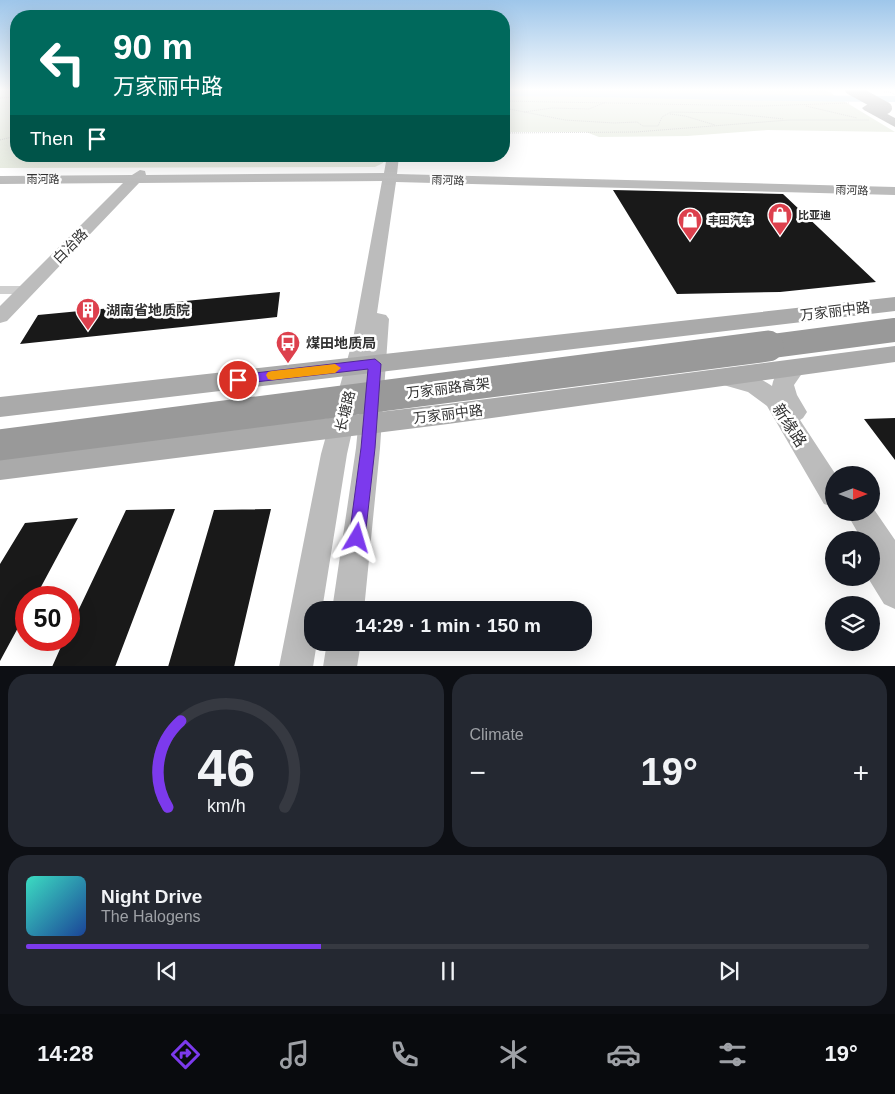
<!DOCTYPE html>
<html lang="en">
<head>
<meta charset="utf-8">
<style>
	body { margin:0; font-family:Helvetica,"Noto Sans SC",sans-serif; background:#242831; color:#f1f3f6; height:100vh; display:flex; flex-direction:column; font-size:19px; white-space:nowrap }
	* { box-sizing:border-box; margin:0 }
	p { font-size:16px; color:#9ea1a6 }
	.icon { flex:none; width:28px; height:28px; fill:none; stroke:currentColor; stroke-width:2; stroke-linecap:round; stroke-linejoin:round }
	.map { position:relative; height:666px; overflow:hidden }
	.sheet { display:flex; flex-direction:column; gap:8px; padding:8px; background:#0d0f14; flex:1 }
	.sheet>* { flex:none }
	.guide { position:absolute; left:10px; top:10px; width:500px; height:152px; border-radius:20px; box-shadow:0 5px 20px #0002; background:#00695c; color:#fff; overflow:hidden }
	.needle { width:32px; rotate:90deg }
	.buttons { position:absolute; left:825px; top:466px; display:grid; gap:10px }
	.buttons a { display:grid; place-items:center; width:55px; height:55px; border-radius:50%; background:#171b24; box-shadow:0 5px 20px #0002; font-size:25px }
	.speed { position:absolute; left:15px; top:586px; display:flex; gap:10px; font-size:25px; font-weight:700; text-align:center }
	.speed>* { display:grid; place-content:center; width:65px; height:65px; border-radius:50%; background:#171b24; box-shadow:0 5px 20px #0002; line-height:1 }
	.speed .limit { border:8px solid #d22; background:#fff; color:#111 }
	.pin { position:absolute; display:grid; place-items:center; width:42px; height:42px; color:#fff; margin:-21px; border:2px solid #fff; border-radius:50%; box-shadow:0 1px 5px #0007 }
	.me { position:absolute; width:55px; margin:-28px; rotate:7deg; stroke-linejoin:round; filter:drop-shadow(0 0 4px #0008) }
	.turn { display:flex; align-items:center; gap:18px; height:105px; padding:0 20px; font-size:22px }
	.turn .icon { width:65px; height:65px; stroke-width:2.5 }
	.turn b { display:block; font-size:35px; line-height:42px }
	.then { display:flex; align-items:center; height:48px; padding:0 20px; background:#0003; gap:10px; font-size:19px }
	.big { font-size:38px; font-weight:700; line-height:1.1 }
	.sheet .tile { flex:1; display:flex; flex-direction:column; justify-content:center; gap:8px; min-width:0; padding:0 18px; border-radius:20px; background:#242831 }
	.sheet .dial { align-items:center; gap:0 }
	.dial svg { height:130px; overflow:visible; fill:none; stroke:#363941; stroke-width:7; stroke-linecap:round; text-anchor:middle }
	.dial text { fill:#f1f3f6; stroke:none }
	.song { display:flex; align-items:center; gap:15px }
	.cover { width:60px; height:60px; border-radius:8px; background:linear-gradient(135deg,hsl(170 70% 55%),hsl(220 70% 35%)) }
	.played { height:5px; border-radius:2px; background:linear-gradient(90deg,#7c3aed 35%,#363941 35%) }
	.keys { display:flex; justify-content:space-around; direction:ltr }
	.heat { display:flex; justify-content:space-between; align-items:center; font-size:28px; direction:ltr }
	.sheet .tiles { flex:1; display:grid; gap:8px; grid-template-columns:1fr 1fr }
	.tile:last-child { grid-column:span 2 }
	.trip { position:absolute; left:304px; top:601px; width:288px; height:50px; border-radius:20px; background:#171b24; box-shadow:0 5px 20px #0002; font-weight:700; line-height:50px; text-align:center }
	.menu { display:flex; height:80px; justify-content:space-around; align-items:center; background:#090b0e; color:#9ea1a6 }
	.menu .icon { width:35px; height:35px }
	.menu .selected { color:#7c3aed }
	.menu b { font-size:22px; color:#f1f3f6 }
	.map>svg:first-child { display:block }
</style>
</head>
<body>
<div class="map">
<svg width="895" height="667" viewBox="0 0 895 667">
	<rect width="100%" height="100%" fill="#fff"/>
	<path fill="#e5eade" d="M0 89H16V156H385L383 163 375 167 0 168Z
		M504 89H824L895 132 767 130 687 136 599 137 586 132H504Z"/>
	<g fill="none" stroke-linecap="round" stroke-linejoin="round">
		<path fill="#cfe1ec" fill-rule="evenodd" d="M504 90C634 91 765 96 895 96V102C765 102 634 97 504 96Z"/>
	</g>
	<path fill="#191919" d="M613 190 783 194 876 282 780 292 677 294Z
		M280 292 277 317 20 344 38 315Z
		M895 418V460L864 419Z
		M175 509 115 667H52L64 640H69V630L126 510Z
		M271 509 234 667H168L214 510Z
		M78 518 35 598H26V613L0 661V564L25 523Z"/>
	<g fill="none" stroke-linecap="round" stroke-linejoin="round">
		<path stroke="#c9c9c9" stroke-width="1" stroke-dasharray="1 1" stroke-linecap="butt" d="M884 92H890L895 95
			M0 98 16 97
			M504 101 761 106 849 103
			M806 106 857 118
			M504 108 565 120 614 123 637 122 643 126H658L662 117 671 112 726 113 784 119
			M524 112 552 108 589 109 606 102
			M670 114 685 116 715 125
			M504 133 636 132 789 120H869
			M0 140 16 136"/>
		<path fill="#cfcfcf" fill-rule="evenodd" d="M0 286H27L33 290 27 294H0Z"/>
		<path fill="#bcbcbc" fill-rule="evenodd" d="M387 156H399L397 174 895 187V195L396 182 377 313 386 315 389 319 380 448 364 610H332L356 448 362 387 347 454 322 610H312V642H317L313 667H279L321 454 353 339 382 181 139 183 7 321 0 323V306L123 183 0 184V176L132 175 140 170 145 171 146 175 384 173Z
			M794 361 802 364 805 369 794 385 797 395 807 412 803 418 800 420 836 475H834V507L824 504 767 406 748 392 720 384 717 378 720 372C736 368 760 377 772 386 774 374 782 365 794 361Z
			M871 505 895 540V609L884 604 868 578H871V540H862L846 512H871Z
			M327 642H361L357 667H323Z"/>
		<path fill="#aaa" fill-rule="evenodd" d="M868 104 895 118V127L864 110 862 108Z
			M895 297V311L0 417V397Z
			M895 346V362L448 424 0 480V456L448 404Z"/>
		<path stroke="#aaa" stroke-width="12" d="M851 89 886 108"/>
		<path stroke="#999" stroke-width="24" d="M758 348 895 330"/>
		<path stroke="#999" stroke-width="31" d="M0 445 768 346"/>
	</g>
	<linearGradient id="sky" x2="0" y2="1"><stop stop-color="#9ec6ea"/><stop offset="0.49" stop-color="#fff"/><stop offset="1" stop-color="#fff" stop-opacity="0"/></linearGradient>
	<rect width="895" height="183" fill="url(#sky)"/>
	<path fill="#7c3aed" stroke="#51269a" d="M375 359 381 364 375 448 365 538 363 544 357 546 351 544 349 538 361 448 368 369 238 384 233 383 231 380 233 376 238 375Z"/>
	<path fill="#f59e0b" d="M335 364 341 368 335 373 272 380 268 379 266 375 268 372 272 371Z"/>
	<defs>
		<symbol id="shop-pin" viewBox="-11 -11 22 30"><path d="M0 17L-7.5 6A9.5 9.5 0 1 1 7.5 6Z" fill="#dd404d" stroke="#fff"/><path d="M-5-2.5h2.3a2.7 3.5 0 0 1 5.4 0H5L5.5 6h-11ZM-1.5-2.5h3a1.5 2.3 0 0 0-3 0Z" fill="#fff"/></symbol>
		<symbol id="building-pin" viewBox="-11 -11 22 30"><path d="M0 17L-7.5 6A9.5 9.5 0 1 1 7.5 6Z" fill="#dd404d" stroke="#fff"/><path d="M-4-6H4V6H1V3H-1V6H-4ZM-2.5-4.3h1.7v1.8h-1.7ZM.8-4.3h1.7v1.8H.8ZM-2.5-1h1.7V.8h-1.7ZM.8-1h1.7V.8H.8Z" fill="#fff"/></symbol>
		<symbol id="bus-pin" viewBox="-11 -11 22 30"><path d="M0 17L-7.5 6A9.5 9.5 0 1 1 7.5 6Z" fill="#dd404d" stroke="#fff"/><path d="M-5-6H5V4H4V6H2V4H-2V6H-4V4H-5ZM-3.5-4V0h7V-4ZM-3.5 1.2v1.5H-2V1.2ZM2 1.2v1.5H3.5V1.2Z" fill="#fff"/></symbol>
	</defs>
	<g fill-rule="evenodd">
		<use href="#shop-pin" x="766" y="201" width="28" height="38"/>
		<use href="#shop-pin" x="676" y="206" width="28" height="38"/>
		<use href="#building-pin" x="74" y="296" width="28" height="38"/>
		<use href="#bus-pin" x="274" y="329" width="28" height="38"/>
	</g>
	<g text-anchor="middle" stroke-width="5" stroke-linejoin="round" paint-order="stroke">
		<g font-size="11" fill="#323232" stroke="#fff">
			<text x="43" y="183">雨河路</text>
			<text transform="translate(448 180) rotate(2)" y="4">雨河路</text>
			<text transform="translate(852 190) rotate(2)" y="4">雨河路</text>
		</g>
		<g font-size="11" font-weight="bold" fill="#323232" stroke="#fff" text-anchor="start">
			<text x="798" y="219">比亚迪</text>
			<text x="708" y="224">丰田汽车</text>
		</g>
		<g font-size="14" fill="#323232" stroke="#fff">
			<text transform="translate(70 246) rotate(-45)" y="5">白冶路</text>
			<text transform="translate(835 311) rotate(-7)" y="5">万家丽中路</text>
			<text transform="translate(448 388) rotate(-7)" y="5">万家丽路高架</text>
			<text transform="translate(345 411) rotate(-76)" y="5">长塘路</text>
			<text transform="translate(448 414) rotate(-7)" y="5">万家丽中路</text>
		</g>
		<g font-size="14" font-weight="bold" fill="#323232" stroke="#fff" text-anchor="start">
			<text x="106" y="315">湖南省地质院</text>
			<text x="306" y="348">煤田地质局</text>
		</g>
		<g font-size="16" fill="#323232" stroke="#fff">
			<text transform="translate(790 425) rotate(57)" y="6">新缘路</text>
		</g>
	</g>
</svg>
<div class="buttons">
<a><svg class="needle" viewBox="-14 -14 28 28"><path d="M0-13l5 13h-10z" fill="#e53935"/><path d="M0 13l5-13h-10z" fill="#9ea1a6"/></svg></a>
<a><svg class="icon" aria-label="sound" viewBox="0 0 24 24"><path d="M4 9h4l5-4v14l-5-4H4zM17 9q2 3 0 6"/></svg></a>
<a><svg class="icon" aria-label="layers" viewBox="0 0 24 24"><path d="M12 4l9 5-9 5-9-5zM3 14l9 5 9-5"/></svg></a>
</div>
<div class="speed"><div class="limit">50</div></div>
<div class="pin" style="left:238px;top:380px;background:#d93025"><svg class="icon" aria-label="arrive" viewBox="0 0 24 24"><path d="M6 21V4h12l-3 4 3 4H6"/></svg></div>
<svg class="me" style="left:357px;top:538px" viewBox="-20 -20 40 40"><path d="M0-17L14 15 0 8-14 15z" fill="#7c3aed" stroke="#fff" stroke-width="4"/></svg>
<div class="trip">14:29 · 1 min · 150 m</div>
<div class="guide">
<div class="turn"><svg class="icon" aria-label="left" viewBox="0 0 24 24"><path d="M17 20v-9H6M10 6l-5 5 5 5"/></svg><div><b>90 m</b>万家丽中路</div></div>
<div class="then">Then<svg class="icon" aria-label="arrive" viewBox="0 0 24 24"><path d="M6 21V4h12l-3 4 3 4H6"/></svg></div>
</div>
</div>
<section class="sheet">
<div class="tiles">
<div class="tile dial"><svg viewBox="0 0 100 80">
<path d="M14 69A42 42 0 1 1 86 69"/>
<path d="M14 69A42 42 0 0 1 22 16" stroke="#7c3aed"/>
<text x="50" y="56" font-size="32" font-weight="700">46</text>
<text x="50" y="72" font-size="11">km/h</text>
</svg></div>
<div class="tile"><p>Climate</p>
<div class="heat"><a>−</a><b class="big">19°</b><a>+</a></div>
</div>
<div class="tile">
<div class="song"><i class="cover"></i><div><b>Night Drive</b><p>The Halogens</p></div></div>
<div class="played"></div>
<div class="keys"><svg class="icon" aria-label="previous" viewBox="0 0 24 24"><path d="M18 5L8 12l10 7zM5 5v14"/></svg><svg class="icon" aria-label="pause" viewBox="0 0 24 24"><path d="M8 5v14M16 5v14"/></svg><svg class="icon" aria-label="next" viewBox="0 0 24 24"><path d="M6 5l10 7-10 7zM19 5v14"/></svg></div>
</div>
</div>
</section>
<nav class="menu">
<b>14:28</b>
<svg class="icon selected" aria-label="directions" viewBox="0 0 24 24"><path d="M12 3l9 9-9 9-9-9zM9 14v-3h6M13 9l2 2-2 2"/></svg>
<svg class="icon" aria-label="music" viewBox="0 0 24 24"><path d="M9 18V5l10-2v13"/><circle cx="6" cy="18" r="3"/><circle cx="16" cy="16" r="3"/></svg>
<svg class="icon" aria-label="phone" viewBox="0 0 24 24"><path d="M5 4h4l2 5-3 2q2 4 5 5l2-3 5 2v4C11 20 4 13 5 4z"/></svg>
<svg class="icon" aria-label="climate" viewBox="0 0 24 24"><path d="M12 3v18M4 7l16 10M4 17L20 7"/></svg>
<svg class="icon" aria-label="car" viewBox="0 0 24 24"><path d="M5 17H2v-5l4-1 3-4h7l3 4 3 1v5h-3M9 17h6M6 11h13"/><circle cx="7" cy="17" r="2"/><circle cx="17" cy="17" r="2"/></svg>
<svg class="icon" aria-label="filters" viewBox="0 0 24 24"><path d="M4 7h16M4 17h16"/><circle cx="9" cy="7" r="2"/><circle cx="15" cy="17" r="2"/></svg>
<b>19°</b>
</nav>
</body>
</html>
